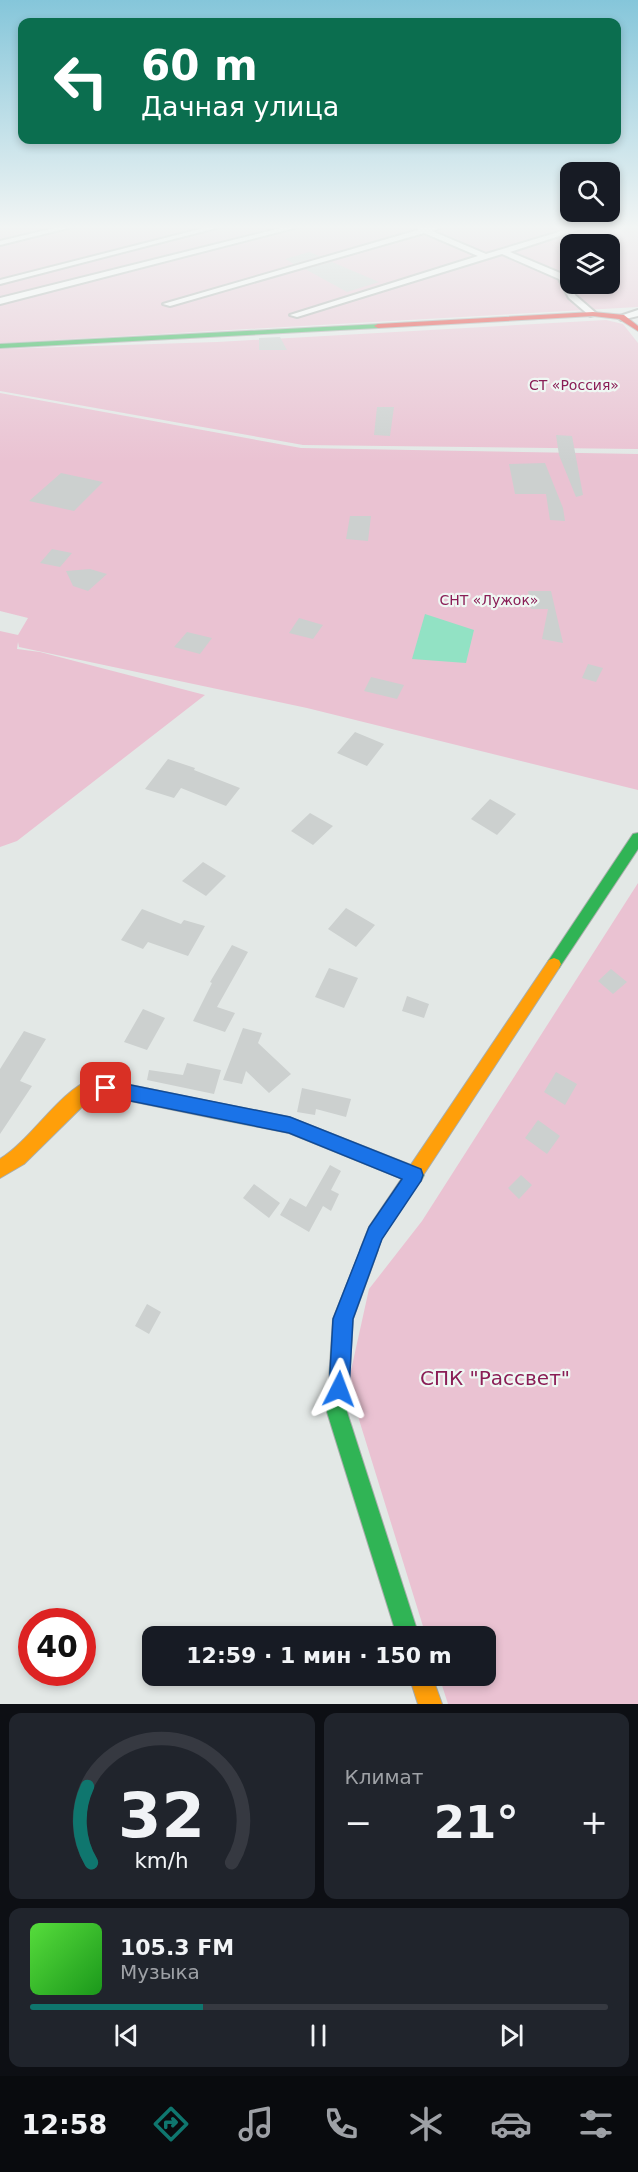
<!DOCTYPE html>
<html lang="ru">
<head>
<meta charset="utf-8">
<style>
	body { margin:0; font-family:"DejaVu Sans",sans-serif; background:#20242c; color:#f1f3f6; height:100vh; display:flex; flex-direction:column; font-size:22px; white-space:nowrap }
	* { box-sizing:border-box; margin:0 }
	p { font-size:20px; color:#9ea1a6 }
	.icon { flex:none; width:33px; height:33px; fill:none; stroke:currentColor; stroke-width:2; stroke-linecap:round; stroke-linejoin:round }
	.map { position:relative; height:1704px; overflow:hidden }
	.side { display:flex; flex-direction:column; gap:9px; padding:9px; background:#0d0f14; flex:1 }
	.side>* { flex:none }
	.top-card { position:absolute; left:18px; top:18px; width:603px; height:126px; border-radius:12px; box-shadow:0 3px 9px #0003; background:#0b6e4f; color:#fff; overflow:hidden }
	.buttons { position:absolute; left:560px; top:162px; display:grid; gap:12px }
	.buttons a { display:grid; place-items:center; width:60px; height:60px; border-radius:12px; background:#171b24; box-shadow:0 3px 9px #0003; font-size:30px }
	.speed { position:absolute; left:18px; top:1608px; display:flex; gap:12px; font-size:30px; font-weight:700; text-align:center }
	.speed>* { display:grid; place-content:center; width:78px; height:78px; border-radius:50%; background:#171b24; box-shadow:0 3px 9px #0003; line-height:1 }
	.speed .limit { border:9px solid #d22; background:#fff; color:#111 }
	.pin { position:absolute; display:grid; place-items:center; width:51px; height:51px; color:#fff; margin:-26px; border-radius:12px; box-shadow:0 3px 9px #0006 }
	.me { position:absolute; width:66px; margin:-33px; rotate:3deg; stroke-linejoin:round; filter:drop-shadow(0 0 4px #0008) }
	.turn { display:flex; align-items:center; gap:21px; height:126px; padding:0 24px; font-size:27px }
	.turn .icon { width:78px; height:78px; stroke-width:2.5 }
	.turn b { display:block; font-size:42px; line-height:51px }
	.big { font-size:45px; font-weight:800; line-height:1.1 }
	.side .widget { flex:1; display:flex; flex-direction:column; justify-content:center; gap:9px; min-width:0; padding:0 21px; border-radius:12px; background:#20242c }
	.side .dial { align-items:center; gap:0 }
	.dial svg { height:156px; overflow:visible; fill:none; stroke:#363941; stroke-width:7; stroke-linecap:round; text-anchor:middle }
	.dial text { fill:#f1f3f6; stroke:none }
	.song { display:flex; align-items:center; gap:18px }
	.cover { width:72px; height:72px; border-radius:9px; background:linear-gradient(135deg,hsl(110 70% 55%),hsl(120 70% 35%)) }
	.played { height:6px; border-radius:3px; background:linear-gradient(90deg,#0f766e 30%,#363941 30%) }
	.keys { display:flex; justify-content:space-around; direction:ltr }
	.heat { display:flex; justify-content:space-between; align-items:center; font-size:33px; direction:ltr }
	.side .tiles { flex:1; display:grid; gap:9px; grid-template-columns:1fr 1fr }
	.widget:last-child { grid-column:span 2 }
	.trip { position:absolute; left:142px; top:1626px; width:354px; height:60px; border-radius:12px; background:#171b24; box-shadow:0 3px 9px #0003; font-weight:800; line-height:60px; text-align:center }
	.menu { display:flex; height:96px; justify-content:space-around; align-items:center; background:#090b0e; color:#9ea1a6 }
	.menu .icon { width:42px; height:42px }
	.menu .current { color:#0f766e }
	.menu b { font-size:27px; color:#f1f3f6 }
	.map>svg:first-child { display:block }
</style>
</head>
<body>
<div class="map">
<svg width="638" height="1704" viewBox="0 0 638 1704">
	<rect width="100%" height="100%" fill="#e3e8e6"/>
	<path fill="#eac2d2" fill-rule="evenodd" d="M0 225H221L0 281Z
		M230 225H638V307L0 343V284ZM570 244H609V284H570Z
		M606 320 623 324 638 343V449L303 445 0 391V349L217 342Z
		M0 393 301 448 638 454V790L307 708 19 647 18 642 17 649 40 652 205 695 17 841 0 847V631L18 635 28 618 0 611Z
		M638 883V1704H448L439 1676H486V1636H426L348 1384 369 1289 422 1221Z"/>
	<path fill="#92e2c4" d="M425 614 474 630 466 663 412 659Z"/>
	<path fill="#ccd0cf" d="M309 252 320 256 294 264 285 259Z
		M332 262 379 282 347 292 305 269Z
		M280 337 287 350H259V338Z
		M377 407H394L390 436 374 435Z
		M556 435 572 436 583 495 576 497 559 455Z
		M545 463 563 508 565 521 550 520 546 494H515L509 464Z
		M61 473 103 482 74 511 29 501Z
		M350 516H371L368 541 346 539Z
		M52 549 72 553 60 567 40 563Z
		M90 569 107 574 88 591 73 586 66 571Z
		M528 591H551L563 643 542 639 548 609H531Z
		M299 618 323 625 313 639 289 633Z
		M187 632 212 638 200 654 174 647Z
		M588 664 603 668 596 682 582 678Z
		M371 677 404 685 397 699 364 691Z
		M355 732 384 744 367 766 337 753Z
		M168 759 195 768 194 770 240 788 226 806 181 788 174 798 145 789Z
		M490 799 516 814 497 835 471 819Z
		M310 813 333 826 313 845 291 831Z
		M203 862 226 876 206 896 182 881Z
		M346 908 375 925 356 947 328 929Z
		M142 909 181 924 184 920 205 926 188 956 148 942 143 949 121 940Z
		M232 945 248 952 217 1007 235 1013 225 1032 193 1021 212 983 210 982Z
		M329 968 358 978 344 1008 315 997Z
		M611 969 627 982 613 994 598 981Z
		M407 996 429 1004 424 1018 402 1011Z
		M143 1009 165 1018 147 1050 124 1042Z
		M243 1028 262 1033 258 1043 291 1074 269 1093 246 1071 242 1084 223 1080Z
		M24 1031 46 1039 20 1081 32 1086 0 1134V1069Z
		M187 1063 221 1070 214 1094 147 1080 149 1070 183 1075Z
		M556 1072 577 1084 565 1105 544 1092Z
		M302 1088 351 1099 346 1117 316 1109 315 1115 297 1112Z
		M538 1120 560 1136 547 1154 525 1138Z
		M330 1165 341 1171 331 1190 339 1194 331 1211 323 1206 309 1232 280 1215 290 1198 306 1207Z
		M521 1175 532 1185 519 1199 508 1188Z
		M254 1184 280 1203 269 1218 243 1198Z
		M147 1304 161 1312 149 1334 135 1326Z"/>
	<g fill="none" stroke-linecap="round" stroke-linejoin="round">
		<defs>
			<path id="street" d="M67 225H80L0 245V241Z
				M216 225H228L0 284V280Z
				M293 225H306L0 304V298Z
				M436 225H448L432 231 486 254 582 225H593L510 252 565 275 575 295 597 314 590 316 569 298 559 279 502 254 297 317 290 315 478 256 424 233 170 306 163 304 418 230V227Z
				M638 310V316L621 320 617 317Z"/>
			<path id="fast" d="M381 324 382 326 378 328 0 348V344Z
				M638 833V849L559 968 554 970 549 968 547 964 549 960 633 834Z
				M213 1102 289 1117 421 1169 424 1175 421 1181 415 1184 289 1133 213 1118 207 1116 205 1110 207 1104Z
				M369 1241 375 1244 378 1250 353 1319 347 1412 419 1636H397L327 1412 333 1319 363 1244Z"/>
			<path id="slow" d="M554 958 559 960 561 964 559 968 382 1238 375 1256 369 1259 363 1256 360 1250 369 1227 549 960Z
				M90 1080H106L213 1102 219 1104 221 1110 219 1116 213 1118 106 1096H93L24 1164 0 1178V1159C31 1140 59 1092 90 1080Z
				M409 1676H432L442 1704H418Z"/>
			<path id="jam" d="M593 312 624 315 638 326V331L619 319 593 316 378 328 374 326 378 324Z"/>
		</defs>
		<use href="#street" stroke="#a9adab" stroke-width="4"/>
		<use href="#fast" stroke="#a9adab" stroke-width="2"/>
		<use href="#slow" stroke="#a9adab" stroke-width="2"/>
		<use href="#jam" stroke="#a9adab" stroke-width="2"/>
		<use href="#street" fill="#fbfcfb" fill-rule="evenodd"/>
		<use href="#fast" fill="#30b455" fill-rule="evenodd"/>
		<use href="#slow" fill="#ff9f0a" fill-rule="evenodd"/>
		<use href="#jam" fill="#e5322d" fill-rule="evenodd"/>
	</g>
	<linearGradient id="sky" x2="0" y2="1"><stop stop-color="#85c6da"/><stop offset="0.49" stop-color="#f2f5f4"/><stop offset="1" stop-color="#f2f5f4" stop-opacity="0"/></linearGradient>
	<rect width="638" height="463" fill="url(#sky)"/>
	<path fill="#1a73e8" stroke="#114b97" stroke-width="1.5" d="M106 1080 290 1117 421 1169 423 1175 421 1181 382 1239 353 1319 349 1389 346 1396 339 1399 332 1396 329 1389 333 1319 369 1227 402 1179 289 1133 106 1096 100 1093 98 1088 100 1082Z"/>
	<g text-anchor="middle" stroke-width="4.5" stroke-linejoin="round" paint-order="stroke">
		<g font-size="14" fill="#8a1e56" stroke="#eff7f3">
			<text x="574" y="390">СТ «Россия»</text>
			<text x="489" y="605">СНТ «Лужок»</text>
		</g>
		<g font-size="20" fill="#8a1e56" stroke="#eff7f3">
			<text x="495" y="1385">СПК "Рассвет"</text>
		</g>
	</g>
</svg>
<div class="buttons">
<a><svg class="icon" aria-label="search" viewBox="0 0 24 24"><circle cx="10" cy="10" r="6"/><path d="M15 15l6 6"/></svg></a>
<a><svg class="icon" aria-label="layers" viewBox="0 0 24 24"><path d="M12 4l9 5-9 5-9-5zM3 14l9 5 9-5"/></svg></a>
</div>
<div class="speed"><div class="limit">40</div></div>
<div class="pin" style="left:106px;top:1088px;background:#d93025"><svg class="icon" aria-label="arrive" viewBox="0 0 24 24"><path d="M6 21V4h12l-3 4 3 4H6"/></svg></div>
<svg class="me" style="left:339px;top:1389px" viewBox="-20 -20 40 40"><path d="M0-17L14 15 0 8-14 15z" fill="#1a73e8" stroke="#fff" stroke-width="4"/></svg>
<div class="trip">12:59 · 1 мин · 150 m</div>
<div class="top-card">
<div class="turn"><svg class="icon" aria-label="left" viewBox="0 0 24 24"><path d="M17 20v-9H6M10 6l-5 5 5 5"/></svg><div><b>60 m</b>Дачная улица</div></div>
</div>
</div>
<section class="side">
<div class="tiles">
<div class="widget dial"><svg viewBox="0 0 100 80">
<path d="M14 69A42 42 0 1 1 86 69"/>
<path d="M14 69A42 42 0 0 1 12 30" stroke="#0f766e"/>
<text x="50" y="56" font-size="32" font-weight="700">32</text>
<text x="50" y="72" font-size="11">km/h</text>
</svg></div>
<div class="widget"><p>Климат</p>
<div class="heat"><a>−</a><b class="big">21°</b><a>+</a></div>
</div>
<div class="widget">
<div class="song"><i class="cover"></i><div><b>105.3 FM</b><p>Музыка</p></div></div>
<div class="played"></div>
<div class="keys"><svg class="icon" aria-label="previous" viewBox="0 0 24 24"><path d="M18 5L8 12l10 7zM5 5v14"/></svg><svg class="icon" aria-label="pause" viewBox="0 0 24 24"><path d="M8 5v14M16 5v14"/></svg><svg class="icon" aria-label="next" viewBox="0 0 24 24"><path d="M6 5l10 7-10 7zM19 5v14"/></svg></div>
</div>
</div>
</section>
<nav class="menu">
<b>12:58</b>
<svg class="icon current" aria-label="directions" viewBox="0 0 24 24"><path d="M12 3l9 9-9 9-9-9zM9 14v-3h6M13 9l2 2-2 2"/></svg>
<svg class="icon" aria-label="music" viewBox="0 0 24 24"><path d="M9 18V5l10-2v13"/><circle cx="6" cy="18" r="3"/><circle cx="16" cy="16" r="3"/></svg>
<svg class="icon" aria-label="phone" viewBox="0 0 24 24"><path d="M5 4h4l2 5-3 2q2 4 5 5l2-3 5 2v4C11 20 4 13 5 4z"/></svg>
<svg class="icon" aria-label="climate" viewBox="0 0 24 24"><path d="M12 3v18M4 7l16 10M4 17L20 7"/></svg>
<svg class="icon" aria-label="car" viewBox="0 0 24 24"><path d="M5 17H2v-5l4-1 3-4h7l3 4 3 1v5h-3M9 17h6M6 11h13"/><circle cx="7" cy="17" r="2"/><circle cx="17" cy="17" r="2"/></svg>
<svg class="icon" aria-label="filters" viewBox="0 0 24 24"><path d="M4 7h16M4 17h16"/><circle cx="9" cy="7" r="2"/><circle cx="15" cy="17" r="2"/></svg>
</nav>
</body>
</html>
